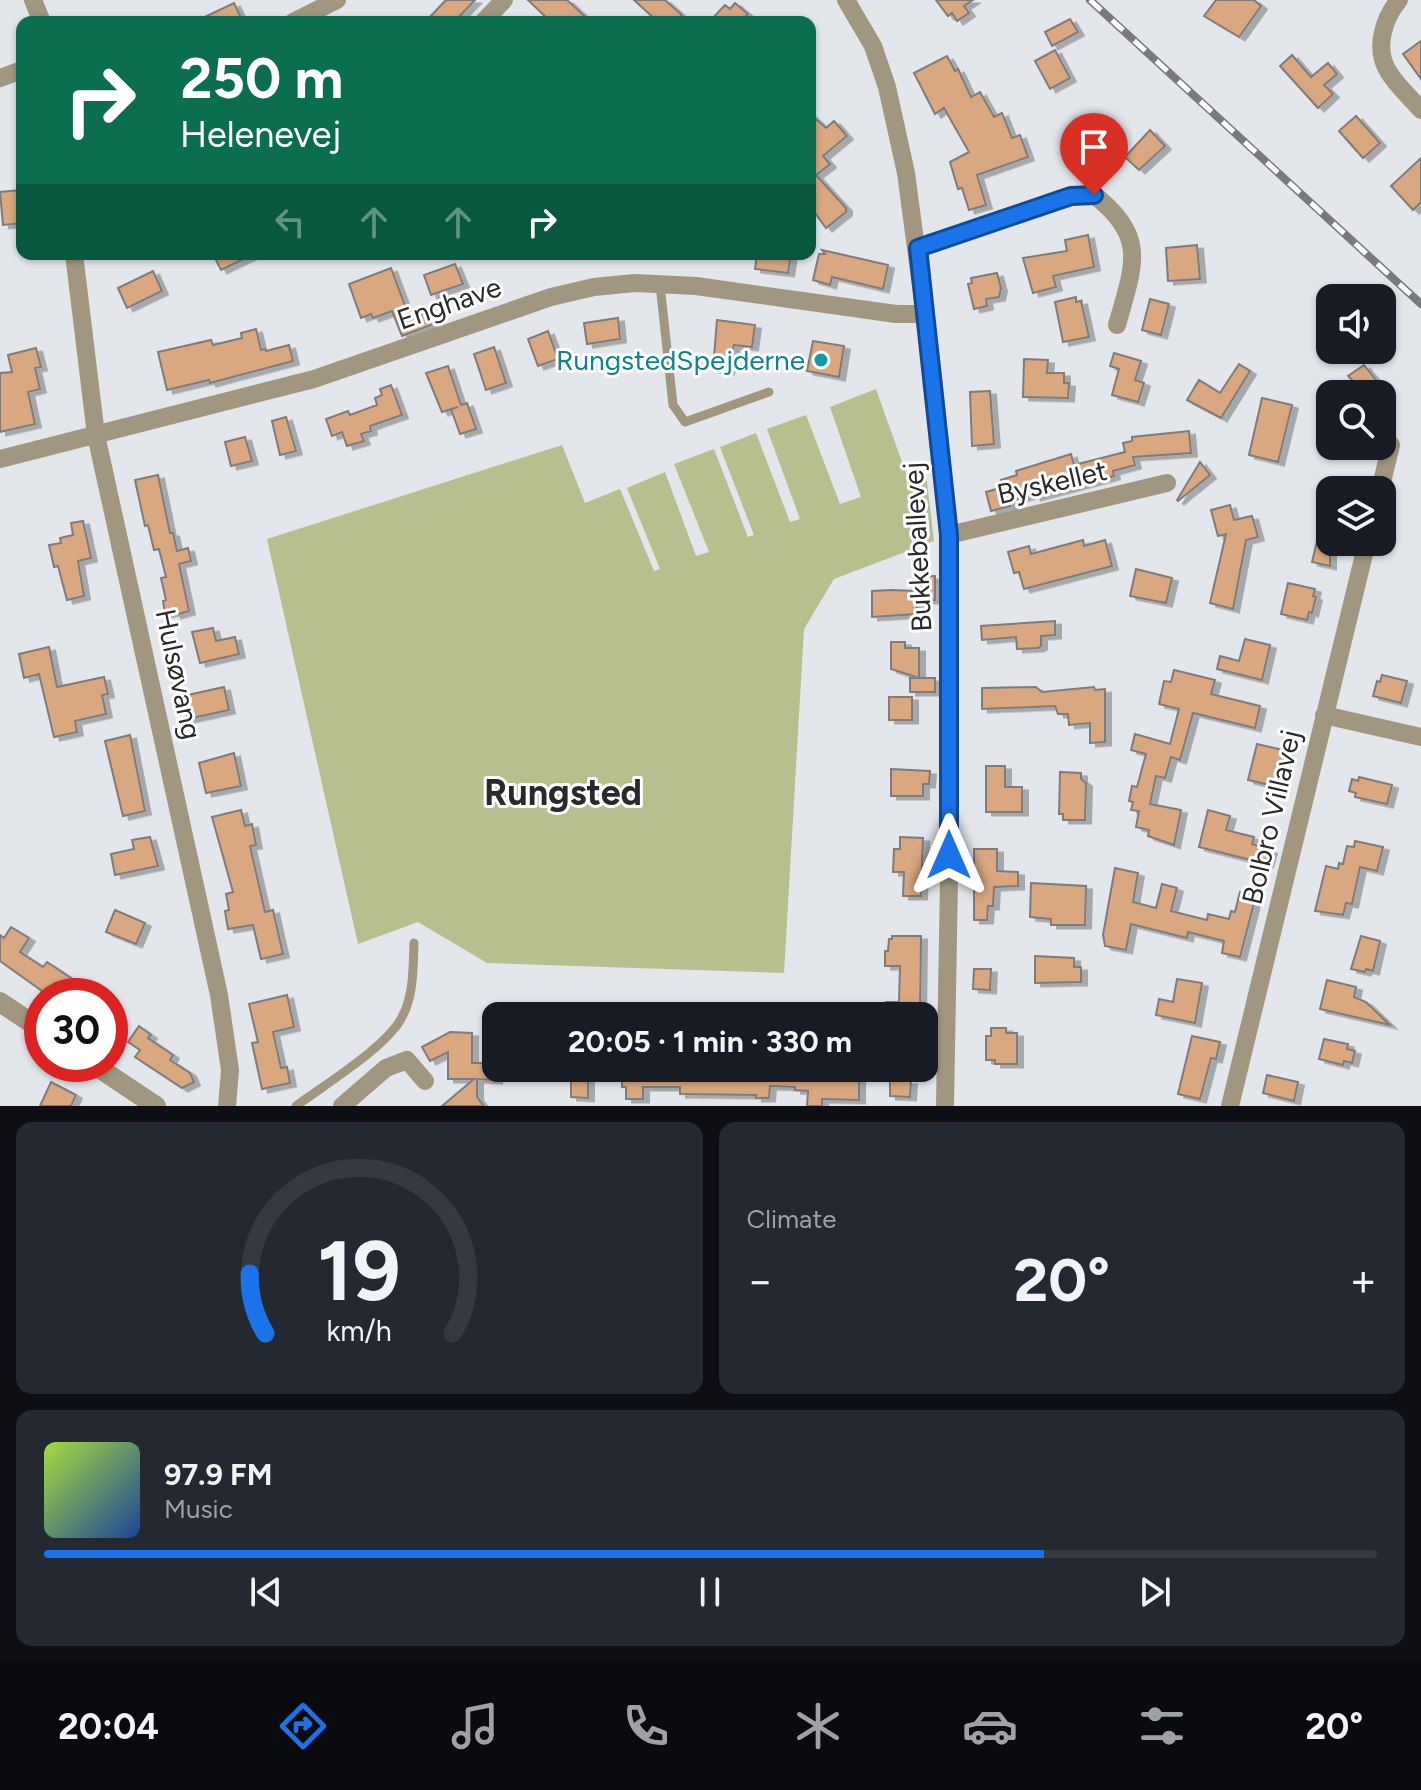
<!DOCTYPE html>
<html lang="en">
<head>
<meta charset="utf-8">
<style>
	body { margin:0; font-family:Figtree,sans-serif; background:#242831; color:#f1f3f6; height:100vh; display:flex; flex-direction:column; font-size:30px; white-space:nowrap }
	* { box-sizing:border-box; margin:0 }
	p { font-size:26px; color:#9ea1a6 }
	.icon { flex:none; width:44px; height:44px; fill:none; stroke:currentColor; stroke-width:2; stroke-linecap:round; stroke-linejoin:round }
	.map { position:relative; height:1106px; overflow:hidden }
	.sheet { display:flex; flex-direction:column; gap:16px; padding:16px; background:#0d0f14; flex:1 }
	.sheet>* { flex:none }
	.guide { position:absolute; left:16px; top:16px; width:800px; height:244px; border-radius:16px; box-shadow:0 2px 6px #0004; background:#0b6e4f; color:#fff; overflow:hidden }
	.fabs { position:absolute; left:1316px; top:284px; display:grid; gap:16px }
	.fabs a { display:grid; place-items:center; width:80px; height:80px; border-radius:16px; background:#171b24; box-shadow:0 2px 6px #0004; font-size:40px }
	.speed { position:absolute; left:24px; top:978px; display:flex; gap:16px; font-size:40px; font-weight:700; text-align:center }
	.speed>* { display:grid; place-content:center; width:104px; height:104px; border-radius:50%; background:#171b24; box-shadow:0 2px 6px #0004; line-height:1 }
	.speed .limit { border:12px solid #d22; background:#fff; color:#111 }
	.pin { position:absolute; display:grid; place-items:center; width:68px; height:68px; color:#fff; margin:-82px -34px; border-radius:50% 50% 50% 0; rotate:-45deg; box-shadow:0 0 8px #0007 }
	.pin .icon { rotate:45deg }
	.me { position:absolute; width:88px; margin:-44px; rotate:0deg; stroke-linejoin:round; filter:drop-shadow(0 0 6px #0008) }
	.turn { display:flex; align-items:center; gap:28px; height:168px; padding:0 32px; font-size:36px }
	.turn .icon { width:104px; height:104px; stroke-width:2.5 }
	.turn b { display:block; font-size:56px; line-height:68px }
	.lanes { display:flex; align-items:center; height:76px; padding:0 32px; background:#0003; justify-content:center; gap:40px; direction:ltr }
	.lanes .off { opacity:.35 }
	.big { font-size:60px; font-weight:700; line-height:1.1 }
	.sheet .widget { flex:1; display:flex; flex-direction:column; justify-content:center; gap:12px; min-width:0; padding:0 28px; border-radius:16px; background:#242831 }
	.sheet .dial { align-items:center; gap:0 }
	.dial svg { height:208px; overflow:visible; fill:none; stroke:#363941; stroke-width:7; stroke-linecap:round; text-anchor:middle }
	.dial text { fill:#f1f3f6; stroke:none }
	.song { display:flex; align-items:center; gap:24px }
	.cover { width:96px; height:96px; border-radius:12px; background:linear-gradient(135deg,hsl(80 70% 55%),hsl(220 70% 35%)) }
	.played { height:8px; border-radius:4px; background:linear-gradient(90deg,#1a73e8 75%,#363941 75%) }
	.keys { display:flex; justify-content:space-around; direction:ltr }
	.heat { display:flex; justify-content:space-between; align-items:center; font-size:44px; direction:ltr }
	.sheet .tiles { flex:1; display:grid; gap:16px; grid-template-columns:1fr 1fr }
	.widget:last-child { grid-column:span 2 }
	.trip { position:absolute; left:482px; top:1002px; width:456px; height:80px; border-radius:16px; background:#171b24; box-shadow:0 2px 6px #0004; font-weight:700; line-height:80px; text-align:center }
	.tabs { display:flex; height:128px; justify-content:space-around; align-items:center; background:#090b0e; color:#9ea1a6 }
	.tabs .icon { width:56px; height:56px }
	.tabs .selected { color:#1a73e8 }
	.tabs b { font-size:36px; color:#f1f3f6 }
	.map>svg:first-child { display:block }
</style>
</head>
<body>
<div class="map">
<svg width="1421" height="1106" viewBox="0 0 1421 1106">
	<defs>
		<filter id="shadow"><feDropShadow dx="6" dy="3.5" stdDeviation="0" flood-color="#0004"/></filter>
	</defs>
	<rect width="100%" height="100%" fill="#e3e6eb"/>
	<path fill="#b7bf8e" d="M876 389 908 479 926 474 934 541 834 579 804 629 784 973 487 963 418 922 358 944 267 539 562 445 585 503 620 489 654 571 660 569 627 488 665 472 696 556 709 552 674 464 714 449 748 537 754 535 720 447 756 433 790 522 800 519 767 429 806 415 840 504 861 497 830 407Z"/>
	<path fill="#d9a881" stroke="#7f7b79" stroke-width="2" filter="url(#shadow)" d="M446 0H475L454 22H425Z
		M528 0H567L591 22H551Z
		M634 0H665L682 15 675 22H658Z
		M936 0H973L964 6 969 13 957 21 952 13 948 16Z
		M1216 0H1254L1261 6 1239 37 1204 16Z
		M234 3 243 22H194Z
		M735 3 748 14 742 20 744 22H709L725 5 730 9Z
		M1070 19 1078 32 1052 46 1045 32Z
		M1421 41V79L1403 54Z
		M1055 50 1070 78 1050 89 1035 61Z
		M1292 55 1311 77 1328 63 1337 74 1324 85 1333 94 1318 108 1280 66Z
		M947 56 955 71 958 69 971 97 980 92 994 117 1002 113 1012 138 1020 135 1028 157 977 175 986 205 969 210 962 188 958 189 950 162 969 152 944 108 935 114 914 73Z
		M810 114 826 128 834 121 847 136 823 156 830 164 816 175 846 208V212L826 228 810 206Z
		M1356 116 1380 143 1363 158 1339 131Z
		M1150 130 1165 146 1139 170 1125 157Z
		M1421 158V202L1413 210 1391 186Z
		M21 190 22 223 3 225 0 192Z
		M1088 235 1094 267 1053 276 1056 287 1033 293 1023 258 1067 251 1065 240Z
		M1197 245 1200 279 1168 281 1166 248Z
		M822 250 888 265 883 289 832 277 830 285 813 280 819 254H825Z
		M213 254H254L221 270Z
		M757 254H791L788 273 755 269Z
		M455 264 463 284 431 295 424 275Z
		M391 268 410 319 429 312 434 324 402 336 392 311 373 318 371 314 361 318 349 284Z
		M153 271 162 291 127 308 118 288Z
		M997 273 1001 288 999 297 986 299 987 306 974 309 968 284 972 283 971 278Z
		M1076 297V302L1081 301 1089 337 1063 342 1055 302Z
		M1150 299 1169 304 1161 335 1142 330Z
		M618 318 620 339 587 344 584 323Z
		M717 320 755 325 752 347 734 345 728 371 713 369Z
		M256 329 261 350 265 349 266 351 289 345 293 361 210 383 209 380 167 390 158 352 211 340 213 345 242 338 241 333Z
		M548 331 558 359 538 366 528 339Z
		M813 341 844 346 839 377 807 371Z
		M494 347 506 383 486 390 474 354Z
		M36 348 41 367 35 368 40 389 28 392 35 424 0 432V373L12 372 8 355Z
		M1114 353 1141 361 1135 380 1144 383 1138 402 1112 395 1119 369 1110 366Z
		M1024 359 1048 360 1047 373H1064V383H1069L1068 398 1023 397Z
		M1239 364 1250 371 1221 418 1187 400 1199 380 1220 393Z
		M1364 365 1387 394H1334L1352 380 1348 376Z
		M448 366 461 405 467 403 476 429 460 434 451 409 458 407 442 412 426 373Z
		M391 385 402 415 370 426 371 431 361 434 364 441 347 446 342 432 332 436 326 419 348 411 350 415 377 405 375 398 382 395 380 389Z
		M990 391 994 444 972 446 970 392Z
		M1262 398 1292 405 1278 462 1249 455Z
		M286 417 296 451 280 455 272 421Z
		M1189 431 1191 453 1133 457 1135 465 1113 471 1114 476 1035 497 1034 494 1009 501 1010 506 991 511 986 492 1003 487 1001 480 1017 475 1016 471 1071 454 1074 465 1125 452 1123 443 1132 441V437Z
		M245 437 252 461 231 466 225 442Z
		M1200 462 1210 475 1178 501 1177 500Z
		M158 475 170 533H173L177 551 188 548 191 561 179 564 189 611 175 615 174 612 165 614 163 601 166 600 161 578 166 577 159 549 154 550 148 525 145 526 135 480Z
		M1230 505 1234 520 1252 516 1258 537 1246 540 1233 609 1210 603 1226 534 1218 536 1211 510Z
		M1325 507H1330V566L1312 562Z
		M83 521 91 558 78 561 84 596 67 600 58 566 54 567 49 545 61 543 60 538 73 535 71 523Z
		M1083 540 1084 546 1105 540 1112 566 1024 589 1019 572 1014 573 1008 552 1029 546 1031 554Z
		M1136 569 1172 578 1166 603 1130 596Z
		M921 576H935V600H921Z
		M1288 583 1315 589 1313 596 1316 597 1312 613 1309 612 1307 620 1281 614Z
		M891 590 917 591V614L872 617V591Z
		M1055 621V635L1041 636V646L1038 648 1017 649 1016 637 982 640 981 626Z
		M213 628 216 641 235 637 239 654 200 663 192 632Z
		M1245 639 1270 645 1262 680 1217 669 1220 656 1239 661Z
		M891 642H905V648H919V678L891 669Z
		M49 647 57 687 104 677 108 694 102 695 106 714 75 721 77 732 54 737 39 674 24 678 19 654Z
		M1174 670 1215 680 1211 694 1260 706 1255 728 1193 713 1180 760 1171 757 1165 778 1156 776 1150 804 1181 810 1174 845 1148 836 1149 830 1136 827 1139 811 1131 810 1133 802 1129 801 1132 786 1137 787 1146 754 1131 750 1135 734 1170 744 1179 709 1159 704 1164 681 1171 682Z
		M1382 675 1407 681 1401 703 1373 696 1377 681 1380 682Z
		M910 678H935V692H910Z
		M224 687 229 710 188 719 183 696Z
		M1036 687 1042 692 1094 687 1095 690 1105 689V742L1090 743V723L1069 725 1068 714H1058L1055 706 982 709V688Z
		M889 697H912V720H889Z
		M130 735 145 811 123 816 105 741Z
		M1257 744 1287 751 1278 787 1248 780Z
		M234 753 241 786 206 793 199 763Z
		M986 766H1005V787H1022V812H986Z
		M891 769 930 771 929 784H923V796H891Z
		M1060 772 1081 773V779L1086 783 1085 820H1063V814H1059Z
		M1359 777 1392 785 1387 804 1355 797 1356 793 1349 791 1352 779 1358 781Z
		M241 810 245 826 252 824 256 845 250 846 265 912 273 910 283 954 261 959 253 925 228 929 225 911 229 910 226 894 233 892 212 817Z
		M1208 810 1230 816 1226 830 1254 837 1252 844 1271 850 1267 864 1199 847Z
		M150 837 158 866 115 875 111 854 134 849 132 840Z
		M900 837 923 838 921 896H903L904 872H893L894 849H900Z
		M1355 841 1383 847 1377 871 1360 867 1352 904 1346 903 1343 915 1315 911 1326 866 1338 869 1339 863 1343 864 1347 846 1354 847Z
		M974 849H997V871L1018 872V886L994 887 993 906H988L987 920H974Z
		M1115 868 1138 873 1133 902 1156 908 1162 884 1177 888 1171 911 1207 920 1208 914 1229 919 1231 911 1235 912 1240 892 1256 895 1240 957 1222 953 1224 941 1188 932 1187 938 1131 924 1126 950 1105 946 1103 935Z
		M1031 883 1086 886 1085 925H1051V919L1030 917Z
		M115 910 145 923 136 944 106 932Z
		M11 927 29 938 20 952 43 967 47 962 98 996H39L42 991 0 961V935L4 938Z
		M892 936H921L920 1016H886V1002H899L900 966H885V951H888L889 939H892Z
		M1361 936 1380 941 1373 971 1366 969 1365 972 1351 969Z
		M1035 956 1074 958V967H1081V982L1035 983Z
		M974 969H991L990 990 973 989Z
		M1177 979 1202 983 1195 1023 1156 1015 1159 999 1173 1002Z
		M1327 980 1356 987 1354 997 1366 1002 1390 1025 1320 1009Z
		M287 995 294 1027 273 1032 281 1068 287 1067 290 1083 262 1089 252 1043 258 1042 249 1004Z
		M139 1026 151 1035 148 1038 173 1055 170 1060 190 1073 194 1082 182 1088 135 1057 140 1050 128 1042Z
		M991 1028H1006V1033H1017V1064H995V1060H986V1036H991Z
		M450 1032 472 1033V1063H496V1080L477 1079V1097L484 1106H442L474 1079H448V1052L430 1061 422 1047Z
		M1192 1036 1220 1042 1216 1059 1211 1058 1200 1099 1178 1094Z
		M1324 1039 1348 1044 1347 1049 1355 1051 1352 1063 1344 1061 1343 1065 1319 1059Z
		M571 1068H588V1098L571 1097Z
		M622 1068 816 1069V1078H859V1100L822 1099V1106H807L808 1091 795 1090V1087L770 1086 769 1098H756V1095L680 1094V1087H643V1099H626V1087H622Z
		M1267 1075 1298 1082 1294 1101 1263 1093Z
		M890 1081H911L910 1097 890 1096Z
		M51 1082 76 1095 71 1106H40Z"/>
	<g fill="none" stroke-linecap="round" stroke-linejoin="round">
		<path stroke="#a19780" stroke-width="9" d="M660 284 673 405 685 422 769 392
			M296 1106C324 1085 387 1047 402 1017 414 995 413 967 414 943"/>
		<path stroke="#a19780" stroke-width="18" d="M33 0 42 22
			M846 0 873 46 887 87 906 173 933 376 949 535 950 824 945 1106
			M1399 0C1384 18 1374 48 1388 71 1396 85 1410 97 1421 110
			M293 22 337 0
			M483 22 504 0
			M0 78 22 70
			M918 248 1071 196 1094 195C1149 237 1133 267 1117 325
			M74 254 96 435 219 995 230 1070 227 1106
			M0 459 314 379 551 297 594 287 635 283 696 286 896 314H925
			M1380 490 1391 445
			M949 535 1167 483
			M1324 715 1421 737
			M342 1106 386 1068 407 1060 425 1081
			M1230 1106 1367 542"/>
		<path stroke="#a19780" stroke-width="20" d="M0 1002 42 1030
			M93 1064 156 1106"/>
		<defs>
			<path id="rail" d="M1090 0 1421 304"/>
		</defs>
		<use href="#rail" stroke="#787a7d" stroke-width="8"/>
		<use href="#rail" stroke="#fff" stroke-width="5" stroke-dasharray="15" stroke-linecap="butt"/>
	</g>
	<g fill="none" stroke-linecap="round" stroke-linejoin="round">
		<defs>
			<path id="route" d="M949 855V535L918 248 1071 196 1094 195"/>
		</defs>
		<use href="#route" stroke="#114b97" stroke-width="20"/>
		<use href="#route" stroke="#1a73e8" stroke-width="14"/>
	</g>
	<circle fill="#0f9aa8" stroke="#fff" stroke-width="3" cx="821" cy="360" r="8"/>
	<g text-anchor="middle" stroke-width="6" stroke-linejoin="round" paint-order="stroke">
		<g font-size="28" fill="#28292b" stroke="#fff">
			<text transform="translate(449 303) rotate(-19)" y="10">Enghave</text>
			<text transform="translate(1052 482) rotate(-13)" y="10">Byskellet</text>
			<text transform="translate(917 547) rotate(-93)" y="10">Bukkeballevej</text>
			<text transform="translate(179 674) rotate(78)" y="10">Hulsøvang</text>
			<text transform="translate(1271 817) rotate(-77)" y="10">Bolbro Villavej</text>
		</g>
		<g font-size="28" fill="#0d838f" stroke="#fff" text-anchor="end">
			<text x="805" y="370">RungstedSpejderne</text>
		</g>
		<g font-size="36" font-weight="bold" fill="#28292b" stroke="#fff">
			<text x="563" y="805">Rungsted</text>
		</g>
	</g>
</svg>
<div class="fabs">
<a><svg class="icon" aria-label="sound" viewBox="0 0 24 24"><path d="M4 9h4l5-4v14l-5-4H4zM17 9q2 3 0 6"/></svg></a>
<a><svg class="icon" aria-label="search" viewBox="0 0 24 24"><circle cx="10" cy="10" r="6"/><path d="M15 15l6 6"/></svg></a>
<a><svg class="icon" aria-label="layers" viewBox="0 0 24 24"><path d="M12 4l9 5-9 5-9-5zM3 14l9 5 9-5"/></svg></a>
</div>
<div class="speed"><div class="limit">30</div></div>
<div class="pin" style="left:1094px;top:195px;background:#d93025"><svg class="icon" aria-label="arrive" viewBox="0 0 24 24"><path d="M6 21V4h12l-3 4 3 4H6"/></svg></div>
<svg class="me" style="left:949px;top:855px" viewBox="-20 -20 40 40"><path d="M0-17L14 15 0 8-14 15z" fill="#1a73e8" stroke="#fff" stroke-width="4"/></svg>
<div class="trip">20:05 · 1 min · 330 m</div>
<div class="guide">
<div class="turn"><svg class="icon" aria-label="right" viewBox="0 0 24 24"><path d="M7 20v-9h11M14 6l5 5-5 5"/></svg><div><b>250 m</b>Helenevej</div></div>
<div class="lanes"><svg class="icon off" aria-label="left" viewBox="0 0 24 24"><path d="M17 20v-9H6M10 6l-5 5 5 5"/></svg><svg class="icon off" aria-label="ahead" viewBox="0 0 24 24"><path d="M12 20V5M6 11l6-6 6 6"/></svg><svg class="icon off" aria-label="ahead" viewBox="0 0 24 24"><path d="M12 20V5M6 11l6-6 6 6"/></svg><svg class="icon" aria-label="right" viewBox="0 0 24 24"><path d="M7 20v-9h11M14 6l5 5-5 5"/></svg></div>
</div>
</div>
<section class="sheet">
<div class="tiles">
<div class="widget dial"><svg viewBox="0 0 100 80">
<path d="M14 69A42 42 0 1 1 86 69"/>
<path d="M14 69A42 42 0 0 1 8 46" stroke="#1a73e8"/>
<text x="50" y="56" font-size="32" font-weight="700">19</text>
<text x="50" y="72" font-size="11">km/h</text>
</svg></div>
<div class="widget"><p>Climate</p>
<div class="heat"><a>−</a><b class="big">20°</b><a>+</a></div>
</div>
<div class="widget">
<div class="song"><i class="cover"></i><div><b>97.9 FM</b><p>Music</p></div></div>
<div class="played"></div>
<div class="keys"><svg class="icon" aria-label="previous" viewBox="0 0 24 24"><path d="M18 5L8 12l10 7zM5 5v14"/></svg><svg class="icon" aria-label="pause" viewBox="0 0 24 24"><path d="M8 5v14M16 5v14"/></svg><svg class="icon" aria-label="next" viewBox="0 0 24 24"><path d="M6 5l10 7-10 7zM19 5v14"/></svg></div>
</div>
</div>
</section>
<nav class="tabs">
<b>20:04</b>
<svg class="icon selected" aria-label="directions" viewBox="0 0 24 24"><path d="M12 3l9 9-9 9-9-9zM9 14v-3h6M13 9l2 2-2 2"/></svg>
<svg class="icon" aria-label="music" viewBox="0 0 24 24"><path d="M9 18V5l10-2v13"/><circle cx="6" cy="18" r="3"/><circle cx="16" cy="16" r="3"/></svg>
<svg class="icon" aria-label="phone" viewBox="0 0 24 24"><path d="M5 4h4l2 5-3 2q2 4 5 5l2-3 5 2v4C11 20 4 13 5 4z"/></svg>
<svg class="icon" aria-label="climate" viewBox="0 0 24 24"><path d="M12 3v18M4 7l16 10M4 17L20 7"/></svg>
<svg class="icon" aria-label="car" viewBox="0 0 24 24"><path d="M5 17H2v-5l4-1 3-4h7l3 4 3 1v5h-3M9 17h6M6 11h13"/><circle cx="7" cy="17" r="2"/><circle cx="17" cy="17" r="2"/></svg>
<svg class="icon" aria-label="filters" viewBox="0 0 24 24"><path d="M4 7h16M4 17h16"/><circle cx="9" cy="7" r="2"/><circle cx="15" cy="17" r="2"/></svg>
<b>20°</b>
</nav>
</body>
</html>
